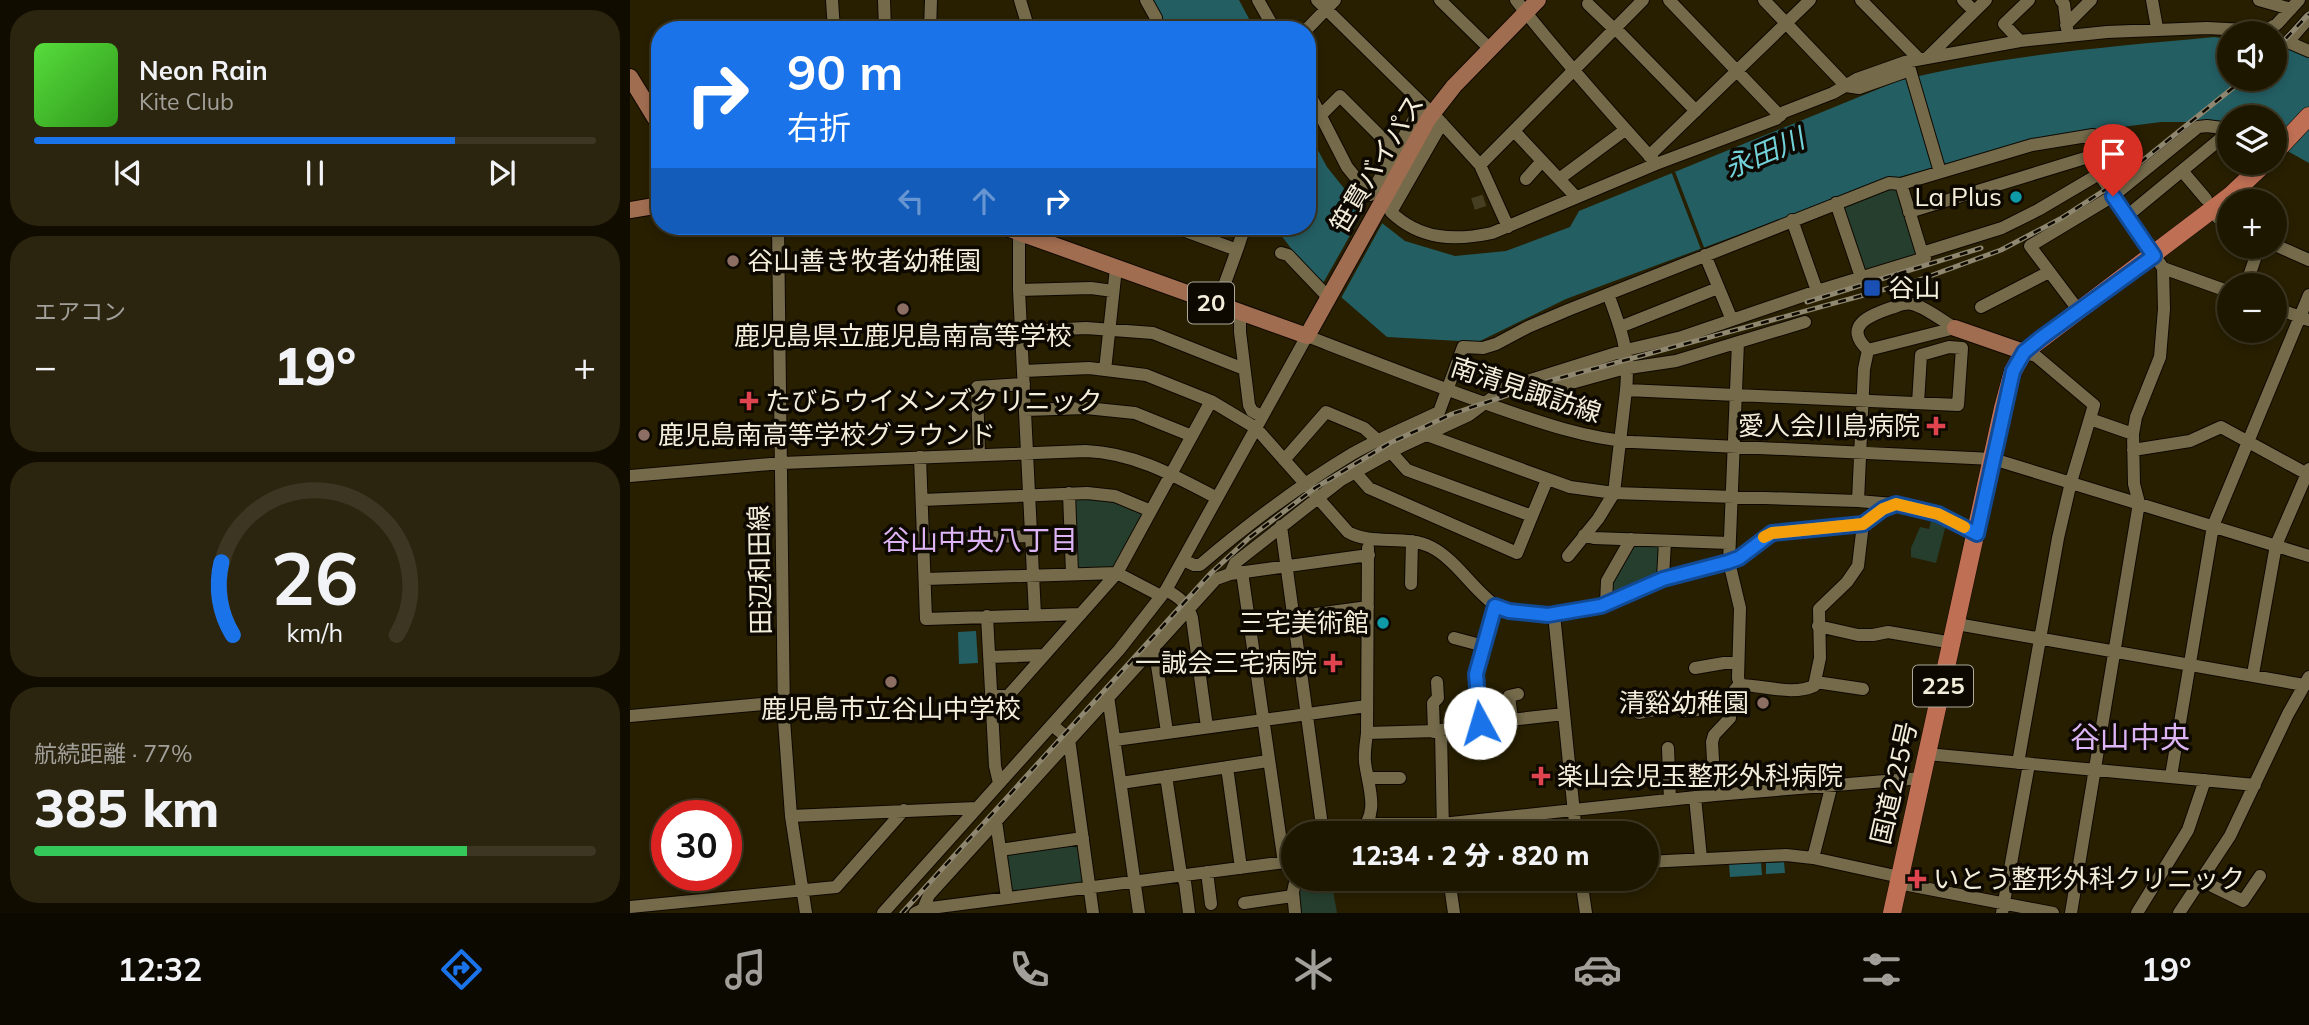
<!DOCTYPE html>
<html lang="ja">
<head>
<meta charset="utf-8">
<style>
	body { margin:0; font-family:Mulish,"Noto Sans JP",sans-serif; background:#2b240f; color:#f1f3f6; height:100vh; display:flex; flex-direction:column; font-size:26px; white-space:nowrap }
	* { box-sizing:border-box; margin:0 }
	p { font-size:23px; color:#a19f99 }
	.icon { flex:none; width:38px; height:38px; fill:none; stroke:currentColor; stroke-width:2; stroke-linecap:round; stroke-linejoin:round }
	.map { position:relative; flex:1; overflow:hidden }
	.details { display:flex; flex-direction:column; gap:10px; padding:10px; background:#100d00; width:630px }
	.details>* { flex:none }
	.top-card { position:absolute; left:21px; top:21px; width:665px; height:214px; border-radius:28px; box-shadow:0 4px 10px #0003,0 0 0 2px #3c3622; background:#1a73e8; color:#fff; overflow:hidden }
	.fabs { position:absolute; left:1587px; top:21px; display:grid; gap:14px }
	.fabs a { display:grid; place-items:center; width:70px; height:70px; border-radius:50%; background:#1e1700; box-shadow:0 4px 10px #0003,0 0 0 2px #3c3622; font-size:35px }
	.speed { position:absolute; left:21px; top:800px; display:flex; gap:14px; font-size:35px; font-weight:700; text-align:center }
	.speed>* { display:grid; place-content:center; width:91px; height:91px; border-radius:50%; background:#1e1700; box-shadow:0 4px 10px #0003,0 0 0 2px #3c3622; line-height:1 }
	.speed .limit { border:10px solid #d22; background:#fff; color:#111 }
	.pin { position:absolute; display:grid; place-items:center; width:60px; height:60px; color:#fff; margin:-72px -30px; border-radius:50% 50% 50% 0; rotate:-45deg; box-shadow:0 0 7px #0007 }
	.pin .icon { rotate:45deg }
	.me { position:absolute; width:77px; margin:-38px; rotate:354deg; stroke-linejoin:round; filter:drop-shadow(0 0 5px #0008) }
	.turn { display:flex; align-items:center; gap:24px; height:147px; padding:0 21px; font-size:32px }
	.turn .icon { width:91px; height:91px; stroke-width:2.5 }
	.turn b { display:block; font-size:49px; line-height:60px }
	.lanes { display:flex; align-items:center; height:66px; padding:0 21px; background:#0003; justify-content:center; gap:35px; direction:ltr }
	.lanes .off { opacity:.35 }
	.big { font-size:52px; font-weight:800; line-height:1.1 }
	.details .card { flex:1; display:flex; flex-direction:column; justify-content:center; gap:10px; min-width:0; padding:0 24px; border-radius:28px; background:#2b240f }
	.details .dial { align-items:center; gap:0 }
	.dial svg { height:182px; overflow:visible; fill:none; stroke:#3c3622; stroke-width:7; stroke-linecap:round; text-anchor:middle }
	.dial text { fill:#f1f3f6; stroke:none }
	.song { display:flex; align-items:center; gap:21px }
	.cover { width:84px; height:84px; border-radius:10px; background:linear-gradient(135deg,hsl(110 70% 55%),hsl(110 70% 35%)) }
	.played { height:7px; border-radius:4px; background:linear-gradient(90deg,#1a73e8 75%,#3c3622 75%) }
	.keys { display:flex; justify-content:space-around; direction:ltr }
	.heat { display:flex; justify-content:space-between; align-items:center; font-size:38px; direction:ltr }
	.charge { height:10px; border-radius:5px; background:linear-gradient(90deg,#34c759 77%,#3c3622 0) }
	.trip { position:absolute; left:651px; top:821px; width:378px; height:70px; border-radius:35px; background:#1e1700; box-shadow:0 4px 10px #0003,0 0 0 2px #3c3622; font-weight:800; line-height:70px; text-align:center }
	.dock { display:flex; height:112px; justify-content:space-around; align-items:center; background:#0c0900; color:#a19f99 }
	.dock .icon { width:49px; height:49px }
	.dock .active { color:#1a73e8 }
	.dock b { font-size:32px; color:#f1f3f6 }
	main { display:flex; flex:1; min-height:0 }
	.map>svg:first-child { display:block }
</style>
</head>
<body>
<main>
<section class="details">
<div class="card">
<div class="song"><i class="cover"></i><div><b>Neon Rain</b><p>Kite Club</p></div></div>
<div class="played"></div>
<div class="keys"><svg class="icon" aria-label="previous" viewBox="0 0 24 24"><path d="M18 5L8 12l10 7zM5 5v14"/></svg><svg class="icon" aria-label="pause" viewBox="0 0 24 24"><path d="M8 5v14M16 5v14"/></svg><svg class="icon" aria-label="next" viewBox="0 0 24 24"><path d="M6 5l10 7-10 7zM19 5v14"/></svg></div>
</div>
<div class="card"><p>エアコン</p>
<div class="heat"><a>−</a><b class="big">19°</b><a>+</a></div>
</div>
<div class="card dial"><svg viewBox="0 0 100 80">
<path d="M14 69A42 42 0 1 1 86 69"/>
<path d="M14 69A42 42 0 0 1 9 37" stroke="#1a73e8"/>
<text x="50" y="56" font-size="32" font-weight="700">26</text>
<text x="50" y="72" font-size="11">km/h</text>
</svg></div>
<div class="card"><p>航続距離 · 77%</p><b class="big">385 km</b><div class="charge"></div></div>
</section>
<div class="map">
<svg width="1679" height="913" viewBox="0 0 1679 913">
	<rect width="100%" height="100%" fill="#281f00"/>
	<path fill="#263e2d" d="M1260 189 1268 191 1289 256 1236 272 1214 209 1215 207Z
		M445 497 483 500 512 511 513 515 482 568 449 569 446 566Z
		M1301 521 1316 525 1306 563 1281 557V548L1290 527 1299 529Z
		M1007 544 1030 547 1029 574 982 597 981 581 1002 546Z
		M449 844 455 882 382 894 376 852Z
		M671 879H701L707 913H668L666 900Z"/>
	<path fill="#235e63" d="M520 0H609L625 30H538Z
		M1584 37 1599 39 1600 79H1645V44L1679 53V163L1645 144V117H1600L1599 122H1531L1421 136 1247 183 936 299 848 342 757 337 673 264 644 226H677V130L697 167 725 202 775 241 825 256 876 251 940 227 949 211 1268 81C1371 55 1479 47 1584 37Z
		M346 631 348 663 329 664 328 632Z
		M1131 862 1132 875 1100 877 1099 863Z
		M1154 862 1155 873 1136 874V863Z"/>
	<path fill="#281f00" d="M1044 169 1075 250 1072 252 1041 171Z
		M736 207 754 220 710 300 692 285Z"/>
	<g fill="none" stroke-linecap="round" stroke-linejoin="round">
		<path stroke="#463e21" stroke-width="12" stroke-dasharray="12 6" stroke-linecap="butt" d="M843 204 865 197"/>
		<defs>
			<path id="minor" d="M202 0 204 30
				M254 0 255 30
				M390 0 399 30
				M516 0 526 18 523 24 526 30
				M628 0 645 30
				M687 0 809 120 850 165 878 227
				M810 0 860 49
				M886 0C930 56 977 109 1025 162
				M1039 0 1150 116
				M1134 0 1216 86 1229 88 1280 70 1310 172
				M1231 0 1289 59
				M1333 0 1344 11
				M1431 0 1434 4 1438 36
				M1522 0 1527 28
				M1629 0 1661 9
				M958 4 984 29
				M1679 18 1658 42 1679 51
				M1436 25 1461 0
				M985 28 1066 111
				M300 30 301 0
				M676 30 705 0
				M1390 41 1374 24 1399 0
				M1297 58 1356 0
				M677 89 717 167 740 195 792 105
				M14 100 30 96
				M690 116 710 96 764 150
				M812 123 761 212C790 240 825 241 862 233L1026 164 1146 119 1154 112 1203 93 1227 79 1275 62 1390 41 1477 32 1577 28 1635 31 1647 24 1669 0
				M884 131 946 197
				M1019 156 1180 0
				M850 165 1013 0
				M1553 172 1576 199
				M896 179 912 161
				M929 179 995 130
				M1271 184 1292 253 1372 228 1408 210 1469 174
				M1206 203 1231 277
				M1582 211 1589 219 1600 224
				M1279 212 1465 155 1469 174 1533 268 1600 292
				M1497 216 1600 131
				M1162 220 1187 291
				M148 226 154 720 161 816 176 913
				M389 226V290L405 615
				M542 226 607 250 587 305
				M1645 245 1679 260
				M607 250 615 226
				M651 253 658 255 698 297
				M1075 255 1102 320
				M1616 285 1629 247
				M389 290 461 288 483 291
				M978 294C991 329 1000 352 996 390
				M1351 307 1419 272
				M1645 308 1679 320
				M1449 311 1400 246 1483 196 1568 127 1577 126 1600 129
				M610 313V332L619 405 622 411 631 416
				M990 327 1088 288
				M391 331 456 328 523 333 614 369
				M1108 342 1099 562 1110 608 1108 678 1110 685
				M1238 350C1212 326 1240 315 1261 308 1268 306 1275 302 1282 304 1294 306 1314 322 1325 328
				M1238 350 1325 328
				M475 370 486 268
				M394 371 459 368 516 375 581 401 626 428 718 532C742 546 776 534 801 547 827 560 846 594 868 607 889 619 951 614 973 605 993 597 1011 586 1031 579 1053 572 1076 568 1099 562L1109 558 1142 533 1233 524 1253 509 1267 504 1308 514 1347 534
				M894 396 992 369 1046 361 1175 322
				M395 410 456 408 505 413 562 436
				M1460 419 1503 434
				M797 435 940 487 984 493 1228 501 1234 369 1238 350
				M1503 450 1560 441 1591 427 1679 475
				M349 455 347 387 394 384
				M290 457 296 619 451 614
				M654 460 696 412 734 428 761 452 777 470 902 516 917 480
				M725 472 739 488 887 553 902 516
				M0 476 152 463 456 451C505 453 545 476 587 498
				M439 493 442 573
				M292 500 457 493 485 496 521 511
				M1228 501 1263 504
				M651 526 693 833
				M954 535 964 538 1099 543
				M294 539 401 536
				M938 556 968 519 984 493 996 390 1328 405 1332 348 1319 347 1291 355 1288 403
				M553 560 564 565H570C618 524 667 487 722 454 750 438 780 426 809 412L833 347 853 348 866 344 898 327 938 310 1259 183 1271 184 1402 145 1463 135 1465 155
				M612 572 654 863
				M600 574 605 563 711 480 772 446 839 415 875 388 996 350 1052 337 1187 291 1295 258 1292 253
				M1033 578 1035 541
				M295 579 487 573 531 596
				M781 584 782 541
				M536 590C549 597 558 604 562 618L577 727
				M976 604 977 581 1001 539
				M924 614 946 833
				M357 616 365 766 369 783
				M664 617 738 607
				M1327 624 1674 685
				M1188 626 1228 635H1243L1258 632 1323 643
				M824 638 854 646
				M524 645 537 732
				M360 657 414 655
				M1065 668 1094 663H1108
				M1623 674 1646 545 1679 469
				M1186 682 1233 689
				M362 696H378L487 573 581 401
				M478 696 509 913
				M1009 713 1045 706 1052 711 1101 708
				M0 716 155 702
				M882 719 879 696 888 694
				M850 723 846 674 865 606
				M422 725 439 739 463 913
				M811 731 813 832
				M804 732 803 703 808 698 807 682
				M737 733 806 731 852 723 934 714
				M485 740 737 706
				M1038 748 1040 800
				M1297 754 1625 785
				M1388 763 1428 538 1441 482 1464 405 1406 356 1394 352
				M597 767 611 868
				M536 776 551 875 555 882 559 913
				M1541 776 1583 526 1679 295
				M738 778H770
				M491 783 638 761
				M1085 795 1082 742 1084 735 1100 718C1101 705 1098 693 1110 685 1133 685 1162 696 1184 686L1190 658 1189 609 1217 582 1228 566 1233 524
				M1065 797 1071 858
				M161 816 346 808
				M887 817 889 833
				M366 821 377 898
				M737 824H812L1085 795 1292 778
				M728 833C751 814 738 787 735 762 734 752 736 743 737 733L738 548
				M370 850 453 838
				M1183 858 1202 784
				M1017 862 1156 855 1183 858 1270 877
				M577 872 581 904
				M819 878 824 913
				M951 879 956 913
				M1570 880 1613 901 1630 876
				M1268 883 1423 913
				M952 884 1003 878
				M614 903 663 896
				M0 907 206 887 274 810
				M293 909 299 895 586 579 600 574 739 555
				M253 913 489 650 536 590 677 336C739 360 800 384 863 406 909 422 954 438 1003 442L1363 459 1679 556
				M285 913 293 909 663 861
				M665 913 663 892 666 878
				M1372 913 1399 764
				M1441 913 1509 503 1504 484 1503 434 1506 417 1530 357 1534 309 1533 268
				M1507 913 1558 830 1575 780
				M1549 913 1600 836 1658 714 1679 677"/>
			<path id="major" d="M0 77 30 126
				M0 210 30 205
				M371 226 677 336 799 118 824 86 908 0
				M1325 328 1394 352"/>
			<path id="highway" d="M1645 152 1679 116
				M1262 913 1373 408 1383 371 1394 352 1600 196 1635 163"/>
		</defs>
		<use href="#minor" stroke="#0f0800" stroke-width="14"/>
		<use href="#major" stroke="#0f0800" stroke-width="18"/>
		<use href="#highway" stroke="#0f0800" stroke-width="19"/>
		<use href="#minor" stroke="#756b4b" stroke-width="12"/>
		<use href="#major" stroke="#a16d50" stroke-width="16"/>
		<use href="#highway" stroke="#be6f54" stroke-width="18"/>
		<defs>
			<path id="rail" d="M1645 50 1679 14
				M1177 302 1351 248
				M272 913 581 573 619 538 685 488 760 443 822 414 919 381 1289 280 1371 250 1430 219 1481 186 1614 79"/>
		</defs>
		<use href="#rail" stroke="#8f876f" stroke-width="5"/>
		<use href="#rail" stroke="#0d0901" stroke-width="2.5" stroke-dasharray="8" stroke-linecap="butt"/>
	</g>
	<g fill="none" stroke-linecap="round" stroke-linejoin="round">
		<defs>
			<path id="route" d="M850 723 846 674 865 606 879 611 918 615 971 606 1033 579 1098 562 1109 558 1142 533 1233 524 1253 509 1266 504 1308 514 1347 534 1383 371 1394 352 1411 338 1524 256 1483 196"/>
		</defs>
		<use href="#route" stroke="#114b97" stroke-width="18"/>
		<use href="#route" stroke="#1a73e8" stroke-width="12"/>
		<path stroke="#f59e0b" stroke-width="12" d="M1134 537 1142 533 1233 524 1253 509 1266 504 1308 514 1334 527"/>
	</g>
	<g fill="#0f9aa8" stroke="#0d0901" stroke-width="2.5">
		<circle cx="1386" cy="197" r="7"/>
		<circle cx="753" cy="623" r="7"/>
	</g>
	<g fill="#8d6e63" stroke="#0d0901" stroke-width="2.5">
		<circle cx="103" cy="261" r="7"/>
		<circle cx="273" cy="309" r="7"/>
		<circle cx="14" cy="435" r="7"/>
		<circle cx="261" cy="682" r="7"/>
		<circle cx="1133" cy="703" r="7"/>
	</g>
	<rect fill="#1a4fb4" stroke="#0d0901" stroke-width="2.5" x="1233" y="279" width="18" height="18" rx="3.5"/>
	<g fill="#e0444e" stroke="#0d0901" stroke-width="2.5">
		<path d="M115.5 390.5h7v7h7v7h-7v7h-7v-7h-7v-7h7z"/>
		<path d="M1302.5 415.5h7v7h7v7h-7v7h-7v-7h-7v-7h7z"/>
		<path d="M699.5 652.5h7v7h7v7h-7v7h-7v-7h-7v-7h7z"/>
		<path d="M907.5 765.5h7v7h7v7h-7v7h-7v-7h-7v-7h7z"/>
		<path d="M1283.5 868.5h7v7h7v7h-7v7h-7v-7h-7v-7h7z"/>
	</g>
	<g text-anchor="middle" stroke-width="7" stroke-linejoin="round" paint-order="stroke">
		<g fill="#0d0901" stroke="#aea99a" stroke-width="2">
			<rect x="558" y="282.5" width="46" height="41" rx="5"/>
			<rect x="1283" y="665.5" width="60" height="41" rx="5"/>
		</g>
		<g font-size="24" font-weight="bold" fill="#f3eddb">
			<text x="581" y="311">20</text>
			<text x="1313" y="694">225</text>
		</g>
		<g font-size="26" fill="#f3eddb" stroke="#0d0901">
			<text transform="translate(747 164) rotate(-59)" y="9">笹貫バイパス</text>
			<text transform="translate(896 390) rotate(18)" y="9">南清見諏訪線</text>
			<text transform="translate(130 570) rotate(-91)" y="9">田辺和田線</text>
			<text transform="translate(1264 783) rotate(-77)" y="9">国道225号</text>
		</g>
		<g font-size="26" fill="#f3eddb" stroke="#0d0901" text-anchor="start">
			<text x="1372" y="206" text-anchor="end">La Plus</text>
			<text x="117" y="270">谷山善き牧者幼稚園</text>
			<text x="1258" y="297">谷山</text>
			<text x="273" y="345" text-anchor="middle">鹿児島県立鹿児島南高等学校</text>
			<text x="135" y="410">たびらウイメンズクリニック</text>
			<text x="1290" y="435" text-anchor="end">愛人会川島病院</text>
			<text x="28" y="444">鹿児島南高等学校グラウンド</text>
			<text x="739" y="632" text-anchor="end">三宅美術館</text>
			<text x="687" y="672" text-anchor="end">一誠会三宅病院</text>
			<text x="1119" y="712" text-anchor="end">清谿幼稚園</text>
			<text x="261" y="718" text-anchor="middle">鹿児島市立谷山中学校</text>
			<text x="927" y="785">楽山会児玉整形外科病院</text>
			<text x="1303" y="888">いとう整形外科クリニック</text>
		</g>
		<g font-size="28" font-style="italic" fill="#72d1d9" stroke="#0d0901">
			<text transform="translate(1134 153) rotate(-23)" y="10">永田川</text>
		</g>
		<g font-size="28" fill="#ddb4f5" stroke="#0d0901">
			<text x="350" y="550">谷山中央八丁目</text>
		</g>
		<g font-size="30" fill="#ddb4f5" stroke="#0d0901">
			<text x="1500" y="748">谷山中央</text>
		</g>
	</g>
</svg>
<div class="fabs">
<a><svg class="icon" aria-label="sound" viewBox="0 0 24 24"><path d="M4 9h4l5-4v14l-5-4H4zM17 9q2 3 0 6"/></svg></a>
<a><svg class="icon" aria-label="layers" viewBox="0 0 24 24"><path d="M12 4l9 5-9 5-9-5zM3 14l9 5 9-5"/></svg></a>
<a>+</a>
<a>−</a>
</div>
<div class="speed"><div class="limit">30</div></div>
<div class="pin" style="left:1483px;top:196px;background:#d93025"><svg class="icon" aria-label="arrive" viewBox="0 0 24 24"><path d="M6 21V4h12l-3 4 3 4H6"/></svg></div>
<svg class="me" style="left:850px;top:723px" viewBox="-20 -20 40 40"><circle r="19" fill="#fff"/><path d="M0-13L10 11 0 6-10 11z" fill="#1a73e8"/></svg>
<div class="trip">12:34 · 2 分 · 820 m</div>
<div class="top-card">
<div class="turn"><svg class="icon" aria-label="right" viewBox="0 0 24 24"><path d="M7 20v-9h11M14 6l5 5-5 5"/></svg><div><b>90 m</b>右折</div></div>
<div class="lanes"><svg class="icon off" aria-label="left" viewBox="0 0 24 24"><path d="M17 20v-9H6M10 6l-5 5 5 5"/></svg><svg class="icon off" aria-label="ahead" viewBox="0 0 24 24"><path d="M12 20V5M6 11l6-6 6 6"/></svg><svg class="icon" aria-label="right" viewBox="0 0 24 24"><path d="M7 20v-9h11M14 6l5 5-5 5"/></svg></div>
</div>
</div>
</main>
<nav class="dock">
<b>12:32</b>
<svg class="icon active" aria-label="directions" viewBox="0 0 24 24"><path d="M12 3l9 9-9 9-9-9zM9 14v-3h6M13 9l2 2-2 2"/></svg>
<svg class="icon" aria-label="music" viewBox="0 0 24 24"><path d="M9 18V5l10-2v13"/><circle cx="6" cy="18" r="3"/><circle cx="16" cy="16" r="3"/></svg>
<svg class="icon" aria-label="phone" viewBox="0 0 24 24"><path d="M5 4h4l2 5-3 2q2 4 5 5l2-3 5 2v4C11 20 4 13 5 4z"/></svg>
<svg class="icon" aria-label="climate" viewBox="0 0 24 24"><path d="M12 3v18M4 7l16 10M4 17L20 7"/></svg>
<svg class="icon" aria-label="car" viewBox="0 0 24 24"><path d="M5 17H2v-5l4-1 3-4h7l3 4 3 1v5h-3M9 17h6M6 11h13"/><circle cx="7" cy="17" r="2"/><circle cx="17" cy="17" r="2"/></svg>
<svg class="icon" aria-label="filters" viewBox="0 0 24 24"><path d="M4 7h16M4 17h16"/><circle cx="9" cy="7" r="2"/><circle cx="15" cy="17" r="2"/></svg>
<b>19°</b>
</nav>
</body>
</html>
